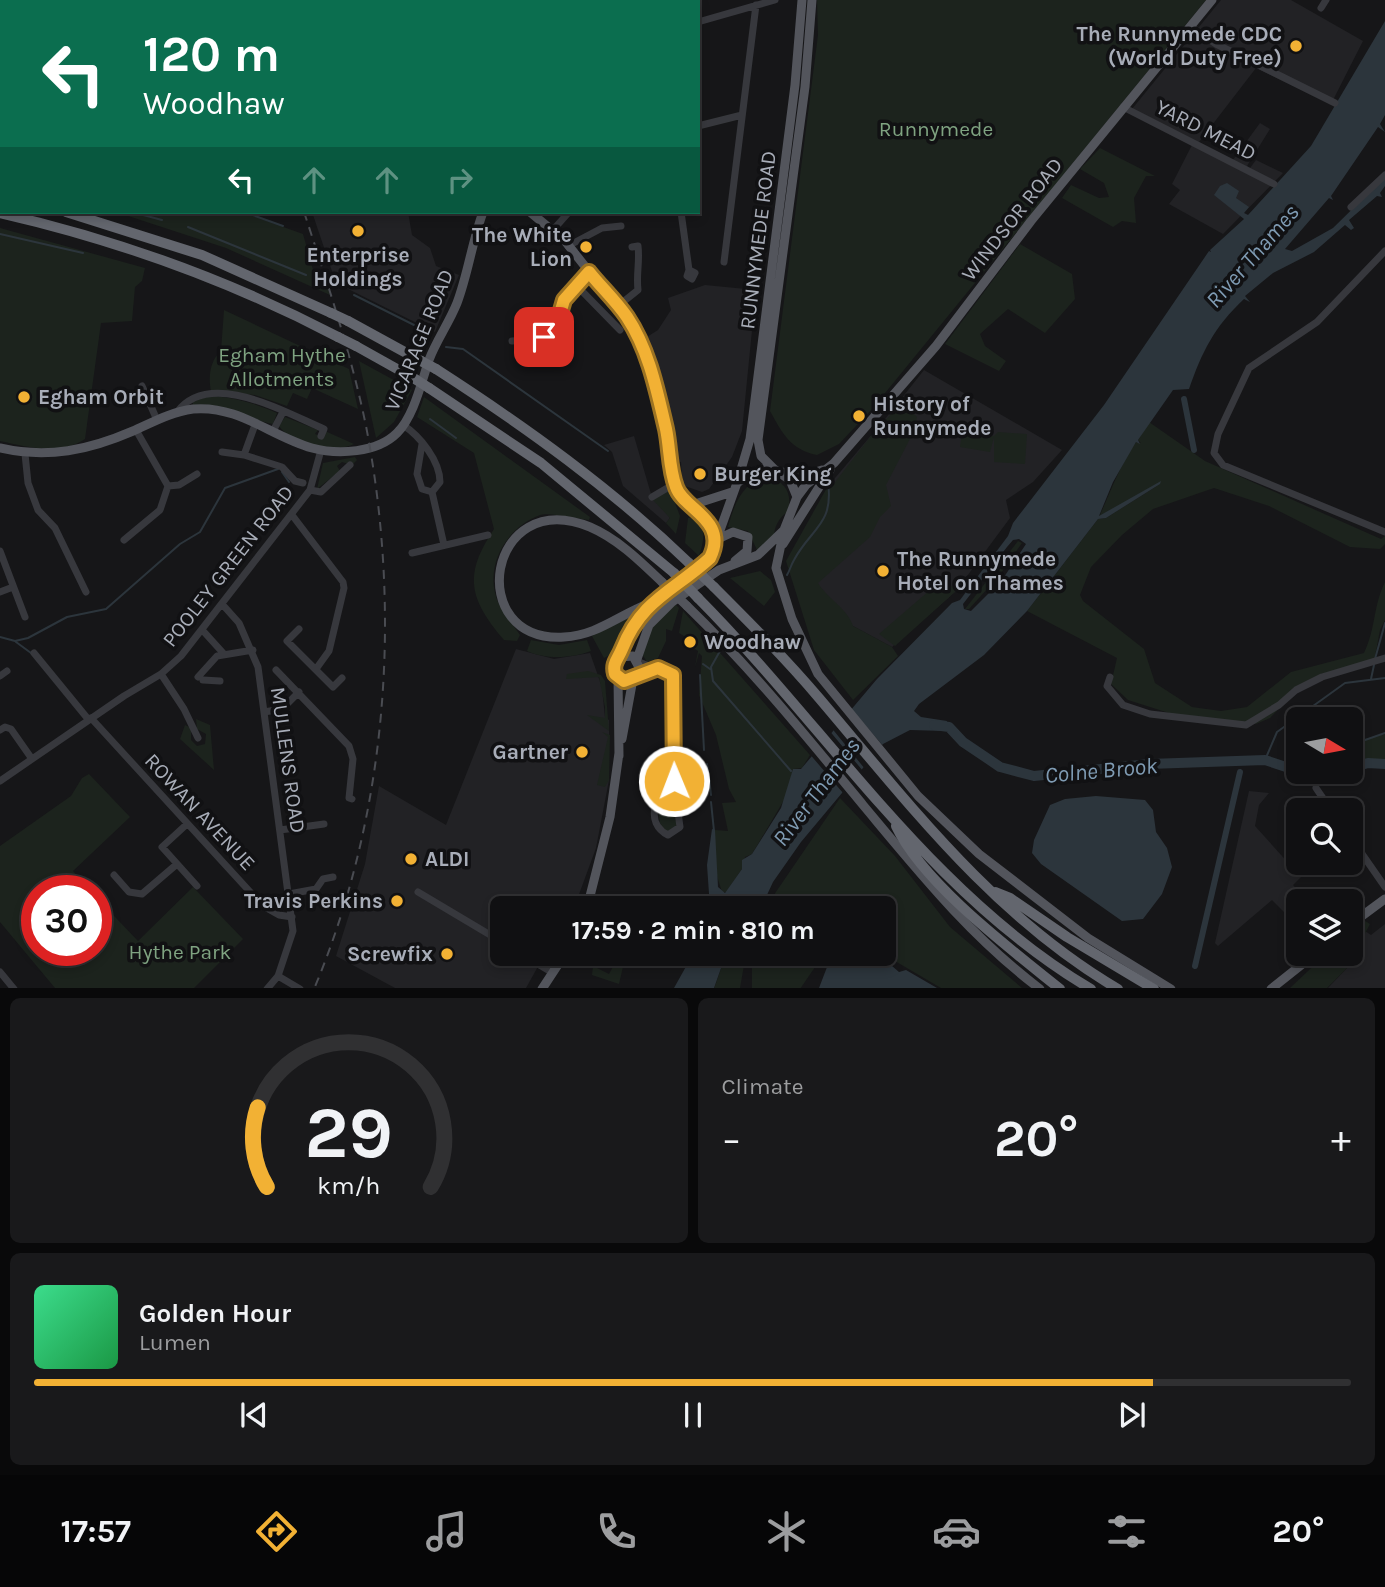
<!DOCTYPE html>
<html lang="en">
<head>
<meta charset="utf-8">
<style>
	body { margin:0; font-family:Karla,sans-serif; background:#19191b; color:#f1f3f6; height:100vh; display:flex; flex-direction:column; font-size:26px; white-space:nowrap }
	* { box-sizing:border-box; margin:0 }
	p { font-size:23px; color:#9c9d9f }
	.icon { flex:none; width:38px; height:38px; fill:none; stroke:currentColor; stroke-width:2; stroke-linecap:round; stroke-linejoin:round }
	.map { position:relative; height:988px; overflow:hidden }
	.sheet { display:flex; flex-direction:column; gap:10px; padding:10px; background:#09090a; flex:1 }
	.sheet>* { flex:none }
	.banner { position:absolute; left:0px; top:0px; width:700px; height:214px; box-shadow:0 4px 10px #0003,0 0 0 2px #303032; background:#0b6e4f; color:#fff; overflow:hidden }
	.needle { width:46px; rotate:100deg }
	.controls { position:absolute; left:1286px; top:707px; display:grid; gap:14px }
	.controls a { display:grid; place-items:center; width:77px; height:77px; border-radius:10px; background:#101012; box-shadow:0 4px 10px #0003,0 0 0 2px #303032; font-size:35px }
	.speed { position:absolute; left:21px; top:875px; display:flex; gap:14px; font-size:35px; font-weight:700; text-align:center }
	.speed>* { display:grid; place-content:center; width:91px; height:91px; border-radius:50%; background:#101012; box-shadow:0 4px 10px #0003,0 0 0 2px #303032; line-height:1 }
	.speed .limit { border:10px solid #d22; background:#fff; color:#111 }
	.pin { position:absolute; display:grid; place-items:center; width:60px; height:60px; color:#fff; margin:-30px; border-radius:14px; box-shadow:0 4px 10px #0006 }
	.me { position:absolute; width:77px; margin:-38px; rotate:359deg; stroke-linejoin:round; filter:drop-shadow(0 0 5px #0008) }
	.turn { display:flex; align-items:center; gap:24px; height:147px; padding:0 28px; font-size:32px }
	.turn .icon { width:91px; height:91px; stroke-width:2.5 }
	.turn b { display:block; font-size:49px; line-height:60px }
	.lanes { display:flex; align-items:center; height:66px; padding:0 28px; background:#0003; justify-content:center; gap:35px; direction:ltr }
	.lanes .off { opacity:.35 }
	.big { font-size:52px; font-weight:700; line-height:1.1 }
	.sheet .card { flex:1; display:flex; flex-direction:column; justify-content:center; gap:10px; min-width:0; padding:0 24px; border-radius:10px; background:#19191b }
	.sheet .dial { align-items:center; gap:0 }
	.dial svg { height:182px; overflow:visible; fill:none; stroke:#303032; stroke-width:7; stroke-linecap:round; text-anchor:middle }
	.dial text { fill:#f1f3f6; stroke:none }
	.song { display:flex; align-items:center; gap:21px }
	.cover { width:84px; height:84px; border-radius:10px; background:linear-gradient(135deg,hsl(150 70% 55%),hsl(140 70% 35%)) }
	.played { height:7px; border-radius:4px; background:linear-gradient(90deg,#f2b134 85%,#303032 85%) }
	.keys { display:flex; justify-content:space-around; direction:ltr }
	.heat { display:flex; justify-content:space-between; align-items:center; font-size:38px; direction:ltr }
	.sheet .tiles { flex:1; display:grid; gap:10px; grid-template-columns:1fr 1fr }
	.card:last-child { grid-column:span 2 }
	.trip { position:absolute; left:490px; top:896px; width:406px; height:70px; border-radius:10px; background:#101012; box-shadow:0 4px 10px #0003,0 0 0 2px #303032; font-weight:700; line-height:70px; text-align:center }
	.tabs { display:flex; height:112px; justify-content:space-around; align-items:center; background:#060607; color:#9c9d9f }
	.tabs .icon { width:49px; height:49px }
	.tabs .current { color:#f2b134 }
	.tabs b { font-size:32px; color:#f1f3f6 }
	.map>svg:first-child { display:block }
</style>
</head>
<body>
<div class="map">
<svg width="1385" height="989" viewBox="0 0 1385 989">
	<rect width="100%" height="100%" fill="#161618"/>
	<path fill="#222225" d="M1221 0H1291L1363 41 1331 104 1256 68 1199 142 1132 109Z
		M1260 123 1270 129 1247 166 1250 168 1256 160 1283 173 1223 234 1169 204 1180 190 1172 184 1192 145 1230 164Z
		M312 212H408L412 235 430 248 436 266 459 275 435 332 336 283Z
		M705 285 756 290 742 431 732 457 709 489 702 492 685 486 682 481 681 462 676 461 662 378 647 337 658 330 671 310 668 298Z
		M924 370 1062 450 1033 482 1006 500 1010 518 956 591 892 647 853 626 825 603 802 564 833 505 830 484 874 432 881 434 885 430 882 423Z
		M634 436 651 494 670 518 666 523 623 486 612 452 604 445Z
		M516 649 554 659 590 653 602 687 605 718 609 720V780L596 848 574 908H502V954H550L545 962 541 961 526 988H395L336 956 365 864 379 786 446 825Z
		M1249 791 1269 793 1259 805 1255 826 1301 877 1293 885 1307 901H1298V914L1292 920 1272 900 1218 946 1215 943Z
		M1385 924V988L1327 989 1347 968 1365 931 1371 935Z"/>
	<path fill="#1c231d" d="M817 0H1206L872 409 839 444 817 455C791 450 782 433 770 411L818 35Z
		M1100 148 1155 176H1146L1134 198 1136 223 1122 221 1113 227 1062 198 1071 185 1099 198 1109 197 1104 183 1080 169Z
		M116 212H241L303 234 315 277 326 282 330 295 226 248Z
		M0 228 145 268 142 281 135 287 132 321 101 323 85 439C60 456 28 447 0 441Z
		M1020 244 1072 274 1075 299 1045 333 1008 309 980 334 985 346 1006 361 999 371 945 344Z
		M224 310 349 369 358 409 312 388 307 399 293 393 287 406 255 395 211 391C208 378 210 360 221 351Z
		M359 361 412 390 394 422 376 438Z
		M209 396C234 397 254 403 277 413L273 424C243 419 228 401 193 405V402Z
		M424 397 590 517 589 520C578 519 548 512 540 515 503 529 481 572 501 608 507 617 514 626 520 635L517 641 504 640C469 599 463 575 494 529L474 453 417 417Z
		M903 403 917 417 912 435 886 485 891 506 880 517 870 537 818 583C827 598 848 609 853 626L892 647 898 656 853 700 814 650 786 561 829 484 832 486 874 432 881 434 885 430 882 423Z
		M285 417 318 430 315 434 323 437 325 431 354 444C336 454 291 444 279 426Z
		M1149 422 1205 461 1381 539 1385 536V544L1380 549 1350 547 1269 506 1214 488 1153 509 1122 535 1091 567 1080 595 1083 601 1144 649 1155 683 1192 707 1221 711 1247 707 1291 672 1364 653C1376 628 1373 606 1385 582V620L1380 630 1374 662 1327 676 1296 691 1270 718 1256 724 1172 714 1128 700 1111 684 1117 658 1027 611 1098 519 1106 518 1160 484 1099 517C1111 491 1120 465 1136 442L1141 443 1138 440Z
		M998 432 1027 434 1025 464 994 462V437L990 452 960 447 962 433 994 436Z
		M355 457 357 460 352 465 342 462 337 466 340 471 317 489 323 463Z
		M769 477C787 483 792 494 788 512 779 517 774 527 774 537L758 552 748 531 728 527C734 504 744 479 769 477Z
		M670 490 680 516 676 534 666 523 670 518 653 500Z
		M694 517C707 528 704 541 699 556L685 543 688 518Z
		M1018 541 1022 543 999 576 969 609H965Z
		M760 571 771 580 775 592 764 606 730 578Z
		M944 578 956 591 895 646 879 634Z
		M675 604 679 608 672 631 666 629V641L658 658 647 662 642 654 650 629Z
		M683 611 810 755 802 768 793 769 787 795 752 854 745 857 742 869 726 892H722L715 870V830L728 831 722 803 736 802 729 789 716 735 699 695 702 656 699 653 695 667 698 651 692 647 694 642 679 633Z
		M633 615 623 626 614 653 604 658 592 636Z
		M531 640 559 645 587 640 591 651C573 658 546 660 527 651Z
		M588 671 601 675 605 681 609 731 587 715 605 718V707L599 677 566 679 567 674Z
		M196 719 210 725 214 770 180 739 185 725 191 728V740L197 746 205 744 206 734 197 729Z
		M602 732 610 735 609 780 605 787 597 785 608 737Z
		M1385 734V759L1351 762V742Z
		M89 774 130 817 73 871 91 891H37V950H96V897L138 941 193 887 243 939 194 988H55L0 922V846L71 796 82 778Z
		M671 786 677 828 666 832 660 823 657 805Z
		M840 798 895 856 950 927 1022 988H941L883 954 884 908H765Z
		M1365 921 1370 924 1347 968 1327 988H1290L1326 954H1351V934Z
		M620 954H626L619 984 592 975 593 966 609 974Z
		M726 954H746L740 988 714 989Z
		M752 954H824L800 989 752 988Z"/>
	<path fill="#2c353c" fill-rule="evenodd" d="M1385 21V115L1380 124 1385 132 1378 127 1331 196 1333 200 1329 198 1285 249 1292 251 1333 228 1385 177V186L1380 193 1382 197 1377 196 1349 220 1354 228 1351 230 1345 225 1314 252 1273 273 1245 296 1250 302 1244 299C1214 327 1202 352 1189 389L1173 390 1138 440 1140 444 1136 442 1113 482 1099 516 1161 481 1160 484 1106 518 1098 519 1027 611 984 655 919 704 914 711 921 717 947 721 945 731 910 730 883 744 801 842 773 882 761 908H710L707 865 712 829 715 830 718 887 725 893 742 869V860L752 854 781 808 793 769H801L877 679 952 603 960 600 1008 536 1013 523 1104 405 1209 251 1211 252 1210 250 1244 219 1214 195 1220 186 1227 183 1239 191 1236 198 1249 207 1244 213 1248 215 1311 146ZM1019 539 1026 544 1002 580 971 611 964 609 963 604 1007 547 1013 540Z
		M1096 796 1145 800 1153 810 1156 832 1167 848 1172 867 1162 894 1143 919 1122 921 1041 864 1032 853 1034 840 1050 805 1065 799Z
		M693 954H726L714 988H674Z
		M832 954H878L899 972 906 970 937 988H819Z"/>
	<path fill="#161618" d="M848 705 884 747 865 769 830 726Z
		M828 729 863 771 843 793 808 752Z"/>
	<g fill="none" stroke-linecap="round" stroke-linejoin="round">
		<path stroke="#2c353c" stroke-width="2" d="M132 212 162 220
			M244 212 283 226
			M188 227 306 275
			M0 234 83 253
			M354 295 428 332
			M446 347 463 349 608 451
			M430 419 456 438
			M282 472 289 482
			M787 575C790 570 791 565 794 560 811 528 834 525 828 482
			M0 637 15 641 28 638 67 617 106 609 180 544 200 532 225 488 278 469
			M16 642 31 653
			M720 651 711 667 713 681 791 771
			M1375 659 1385 623
			M703 664 710 669
			M700 675 704 750
			M1371 679 1374 665
			M1351 745 1385 733
			M1265 760 1277 732 1345 683 1385 678
			M707 764 708 771
			M709 777 711 795
			M711 802 714 831"/>
		<path stroke="#2c353c" stroke-width="6" d="M1184 399 1194 450
			M1195 966 1240 772"/>
		<path stroke="#2c353c" stroke-width="10" d="M934 725 949 727 963 742 1000 767 1034 776 1149 764 1265 760 1298 771
			M1351 768 1368 763 1385 764"/>
		<path stroke="#37383d" stroke-width="7" d="M23 0 24 2
			M282 0V2
			M479 0 480 2
			M631 0V2
			M47 2 53 0
			M70 2 71 0
			M333 2 334 0
			M1321 8 1326 0
			M698 22 775 0
			M1190 26 1216 44 1335 103
			M0 99 2 98
			M1123 107 1274 184
			M698 126 742 115
			M1351 207 1385 175
			M681 212 689 270 687 276 692 279 695 273 689 270
			M553 230 569 212
			M568 246 602 228 621 226
			M1385 251 1317 322 1249 368 1218 434 1214 453 1223 465 1385 532
			M724 262 756 5
			M577 286 620 330
			M618 306 638 290C636 274 640 262 638 246L632 247
			M512 341 540 339 548 334 557 324 564 300 588 272
			M142 386 157 420
			M177 412C210 368 286 413 324 429L321 436
			M256 422 244 455 282 467 295 481 303 483
			M403 425C420 436 440 461 440 482L432 492
			M136 430 168 486 179 485 197 474
			M273 431 283 412
			M422 444 417 474 422 489 432 492
			M222 452 244 455
			M25 454 28 483 38 510 55 528 86 592
			M310 490 321 492 350 465
			M432 492 444 545
			M652 497 674 484
			M292 515 343 582 344 588 329 651 316 669
			M124 540 160 510 168 486
			M0 551 25 617
			M412 553 488 535
			M0 592 13 587
			M222 604 239 623 258 667 293 931 278 976 267 989
			M299 629 287 641 333 687 342 678
			M205 633 224 654
			M34 653 88 719
			M639 662 656 669
			M276 670 349 746 353 759 349 798 352 799
			M161 674 184 709 198 738
			M0 676 7 671
			M198 677 217 656 253 650
			M636 677 660 668 670 672 673 678V776L680 827 668 835C644 823 655 792 674 781
			M1110 677 1107 686 1123 705 1150 714 1246 725 1279 705 1296 690 1322 677 1385 658
			M203 680 220 681
			M264 712 282 709 299 692
			M91 718 263 906 279 915 292 917
			M0 730 5 727 11 729 32 759
			M0 781 124 696 161 674 181 656 310 490 321 450
			M1316 788 1331 810
			M187 824 162 847 197 886
			M280 830 324 824
			M1351 838 1385 887
			M114 875 129 892 142 894 177 864
			M418 892 502 942
			M289 894 316 889 323 879 333 877
			M521 954 553 973
			M0 972 14 989
			M278 976 300 989"/>
		<path stroke="#53555c" stroke-width="9" d="M410 0 412 2
			M530 212 565 241 632 326 659 399 674 484 683 499 706 517 714 548
			M0 448C48 459 89 450 133 431 153 422 171 412 193 409 239 405 270 436 312 448 338 455 377 453 397 433 414 416 421 383 429 360 436 341 449 323 457 303 468 274 472 242 483 212
			M774 469 761 456 758 440 805 87 812 0
			M781 472 806 475 822 470
			M737 483 750 439 795 85 802 0
			M797 497 806 485 834 463 936 346 1031 221 1212 0
			M692 505 732 492
			M718 539 733 532 748 537 747 551 735 561
			M783 544 830 470
			M648 604C619 615 596 636 564 637 463 643 487 485 590 527 618 539 640 561 662 582
			M687 606C751 668 807 737 863 805 919 872 970 936 1040 989
			M637 659 649 625 672 602 719 570 758 555 783 531
			M618 677 631 680 640 669 633 656 619 657
			M622 739 633 679
			M619 756 618 677 614 665 631 630 651 602 710 558 737 483 760 469H774L790 480 797 497 784 530 776 568 792 619 818 674 918 796 979 854 1088 938 1171 989
			M587 908 610 817 619 753
			M1351 924 1385 899
			M542 989 565 954
			M1271 989 1315 954"/>
		<path stroke="#63666e" stroke-width="10" d="M0 196 2 197
			M66 212 202 255 331 313
			M0 213C118 240 231 281 338 337
			M348 321 421 361
			M356 346 415 379
			M436 369C526 427 612 489 689 563
			M429 388 541 463 674 573
			M714 587C750 623 786 659 819 698 910 805 995 917 1118 989
			M698 598C827 728 930 894 1091 989
			M896 826C923 883 1009 948 1060 989
			M995 892 1010 898 1067 937 1154 989"/>
		<path stroke="#4a4c52" stroke-width="2" stroke-dasharray="9 7" stroke-linecap="butt" d="M236 0 237 2
			M304 212C327 282 351 353 366 426 402 612 388 813 314 989"/>
		<path stroke="#53555c" stroke-width="9" d="M662 582 687 606"/>
		<path stroke="#63666e" stroke-width="10" d="M331 313 348 321
			M338 337 356 346
			M421 361 436 369
			M415 379 429 388
			M689 563 714 587
			M674 573 698 598"/>
	</g>
	<g fill="none" stroke-linecap="round" stroke-linejoin="round">
		<defs>
			<path id="route" d="M544 337 557 324 564 300 589 272C601 287 616 301 627 317 649 350 657 391 666 429 670 448 669 469 676 487 683 509 729 520 710 558 674 591 642 599 622 649 618 659 612 663 615 674L624 681 658 668 673 675 674 781"/>
		</defs>
		<use href="#route" stroke="#9d7322" stroke-width="18"/>
		<use href="#route" stroke="#f2b134" stroke-width="12"/>
	</g>
	<g fill="#f2b134" stroke="#111113" stroke-width="2.5">
		<circle cx="1296" cy="46" r="7"/>
		<circle cx="358" cy="231" r="7"/>
		<circle cx="586" cy="247" r="7"/>
		<circle cx="24" cy="397" r="7"/>
		<circle cx="859" cy="416" r="7"/>
		<circle cx="700" cy="474" r="7"/>
		<circle cx="883" cy="571" r="7"/>
		<circle cx="690" cy="642" r="7"/>
		<circle cx="582" cy="752" r="7"/>
		<circle cx="411" cy="859" r="7"/>
		<circle cx="397" cy="901" r="7"/>
		<circle cx="447" cy="954" r="7"/>
	</g>
	<g text-anchor="middle" stroke-width="7" stroke-linejoin="round" paint-order="stroke">
		<g font-size="21" font-weight="bold" fill="#a8adb8" stroke="#111113" text-anchor="start">
			<text x="1282" y="41" text-anchor="end">The Runnymede CDC<tspan x="1282" dy="24">(World Duty Free)</tspan></text>
			<text x="572" y="242" text-anchor="end">The White<tspan x="572" dy="24">Lion</tspan></text>
			<text x="358" y="262" text-anchor="middle">Enterprise<tspan x="358" dy="24">Holdings</tspan></text>
			<text x="38" y="404">Egham Orbit</text>
			<text x="873" y="411">History of<tspan x="873" dy="24">Runnymede</tspan></text>
			<text x="714" y="481">Burger King</text>
			<text x="897" y="566">The Runnymede<tspan x="897" dy="24">Hotel on Thames</tspan></text>
			<text x="704" y="649">Woodhaw</text>
			<text x="568" y="759" text-anchor="end">Gartner</text>
			<text x="425" y="866">ALDI</text>
			<text x="383" y="908" text-anchor="end">Travis Perkins</text>
			<text x="433" y="961" text-anchor="end">Screwfix</text>
		</g>
		<g font-size="21" fill="#7fa381" stroke="#111113">
			<text x="936" y="136">Runnymede</text>
			<text x="282" y="362">Egham Hythe<tspan x="282" dy="24">Allotments</tspan></text>
			<text x="180" y="959">Hythe Park</text>
		</g>
		<g font-size="21" fill="#a8adb8" stroke="#111113">
			<text transform="translate(1206 130) rotate(27)" y="7">YARD MEAD</text>
			<text transform="translate(1012 219) rotate(-52)" y="7">WINDSOR ROAD</text>
			<text transform="translate(758 240) rotate(-83)" y="7">RUNNYMEDE ROAD</text>
			<text transform="translate(419 340) rotate(-68)" y="7">VICARAGE ROAD</text>
			<text transform="translate(228 566) rotate(-52)" y="7">POOLEY GREEN ROAD</text>
			<text transform="translate(288 760) rotate(82)" y="7">MULLENS ROAD</text>
			<text transform="translate(200 812) rotate(47)" y="7">ROWAN AVENUE</text>
		</g>
		<g font-size="23" font-style="italic" fill="#7f9bb3" stroke="#111113">
			<text transform="translate(1252 256) rotate(-49)" y="8">River Thames</text>
			<text transform="translate(1101 770) rotate(-5)" y="8">Colne Brook</text>
			<text transform="translate(816 792) rotate(-53)" y="8">River Thames</text>
		</g>
	</g>
</svg>
<div class="controls">
<a><svg class="needle" viewBox="-14 -14 28 28"><path d="M0-13l5 13h-10z" fill="#e53935"/><path d="M0 13l5-13h-10z" fill="#9c9d9f"/></svg></a>
<a><svg class="icon" aria-label="search" viewBox="0 0 24 24"><circle cx="10" cy="10" r="6"/><path d="M15 15l6 6"/></svg></a>
<a><svg class="icon" aria-label="layers" viewBox="0 0 24 24"><path d="M12 4l9 5-9 5-9-5zM3 14l9 5 9-5"/></svg></a>
</div>
<div class="speed"><div class="limit">30</div></div>
<div class="pin" style="left:544px;top:337px;background:#d93025"><svg class="icon" aria-label="arrive" viewBox="0 0 24 24"><path d="M6 21V4h12l-3 4 3 4H6"/></svg></div>
<svg class="me" style="left:674px;top:781px" viewBox="-20 -20 40 40"><circle r="17" fill="#f2b134" stroke="#fff" stroke-width="3"/><path d="M0-11L8 9 0 5-8 9z" fill="#fff"/></svg>
<div class="trip">17:59 · 2 min · 810 m</div>
<div class="banner">
<div class="turn"><svg class="icon" aria-label="left" viewBox="0 0 24 24"><path d="M17 20v-9H6M10 6l-5 5 5 5"/></svg><div><b>120 m</b>Woodhaw</div></div>
<div class="lanes"><svg class="icon" aria-label="left" viewBox="0 0 24 24"><path d="M17 20v-9H6M10 6l-5 5 5 5"/></svg><svg class="icon off" aria-label="ahead" viewBox="0 0 24 24"><path d="M12 20V5M6 11l6-6 6 6"/></svg><svg class="icon off" aria-label="ahead" viewBox="0 0 24 24"><path d="M12 20V5M6 11l6-6 6 6"/></svg><svg class="icon off" aria-label="right" viewBox="0 0 24 24"><path d="M7 20v-9h11M14 6l5 5-5 5"/></svg></div>
</div>
</div>
<section class="sheet">
<div class="tiles">
<div class="card dial"><svg viewBox="0 0 100 80">
<path d="M14 69A42 42 0 1 1 86 69"/>
<path d="M14 69A42 42 0 0 1 10 34" stroke="#f2b134"/>
<text x="50" y="56" font-size="32" font-weight="700">29</text>
<text x="50" y="72" font-size="11">km/h</text>
</svg></div>
<div class="card"><p>Climate</p>
<div class="heat"><a>−</a><b class="big">20°</b><a>+</a></div>
</div>
<div class="card">
<div class="song"><i class="cover"></i><div><b>Golden Hour</b><p>Lumen</p></div></div>
<div class="played"></div>
<div class="keys"><svg class="icon" aria-label="previous" viewBox="0 0 24 24"><path d="M18 5L8 12l10 7zM5 5v14"/></svg><svg class="icon" aria-label="pause" viewBox="0 0 24 24"><path d="M8 5v14M16 5v14"/></svg><svg class="icon" aria-label="next" viewBox="0 0 24 24"><path d="M6 5l10 7-10 7zM19 5v14"/></svg></div>
</div>
</div>
</section>
<nav class="tabs">
<b>17:57</b>
<svg class="icon current" aria-label="directions" viewBox="0 0 24 24"><path d="M12 3l9 9-9 9-9-9zM9 14v-3h6M13 9l2 2-2 2"/></svg>
<svg class="icon" aria-label="music" viewBox="0 0 24 24"><path d="M9 18V5l10-2v13"/><circle cx="6" cy="18" r="3"/><circle cx="16" cy="16" r="3"/></svg>
<svg class="icon" aria-label="phone" viewBox="0 0 24 24"><path d="M5 4h4l2 5-3 2q2 4 5 5l2-3 5 2v4C11 20 4 13 5 4z"/></svg>
<svg class="icon" aria-label="climate" viewBox="0 0 24 24"><path d="M12 3v18M4 7l16 10M4 17L20 7"/></svg>
<svg class="icon" aria-label="car" viewBox="0 0 24 24"><path d="M5 17H2v-5l4-1 3-4h7l3 4 3 1v5h-3M9 17h6M6 11h13"/><circle cx="7" cy="17" r="2"/><circle cx="17" cy="17" r="2"/></svg>
<svg class="icon" aria-label="filters" viewBox="0 0 24 24"><path d="M4 7h16M4 17h16"/><circle cx="9" cy="7" r="2"/><circle cx="15" cy="17" r="2"/></svg>
<b>20°</b>
</nav>
</body>
</html>
